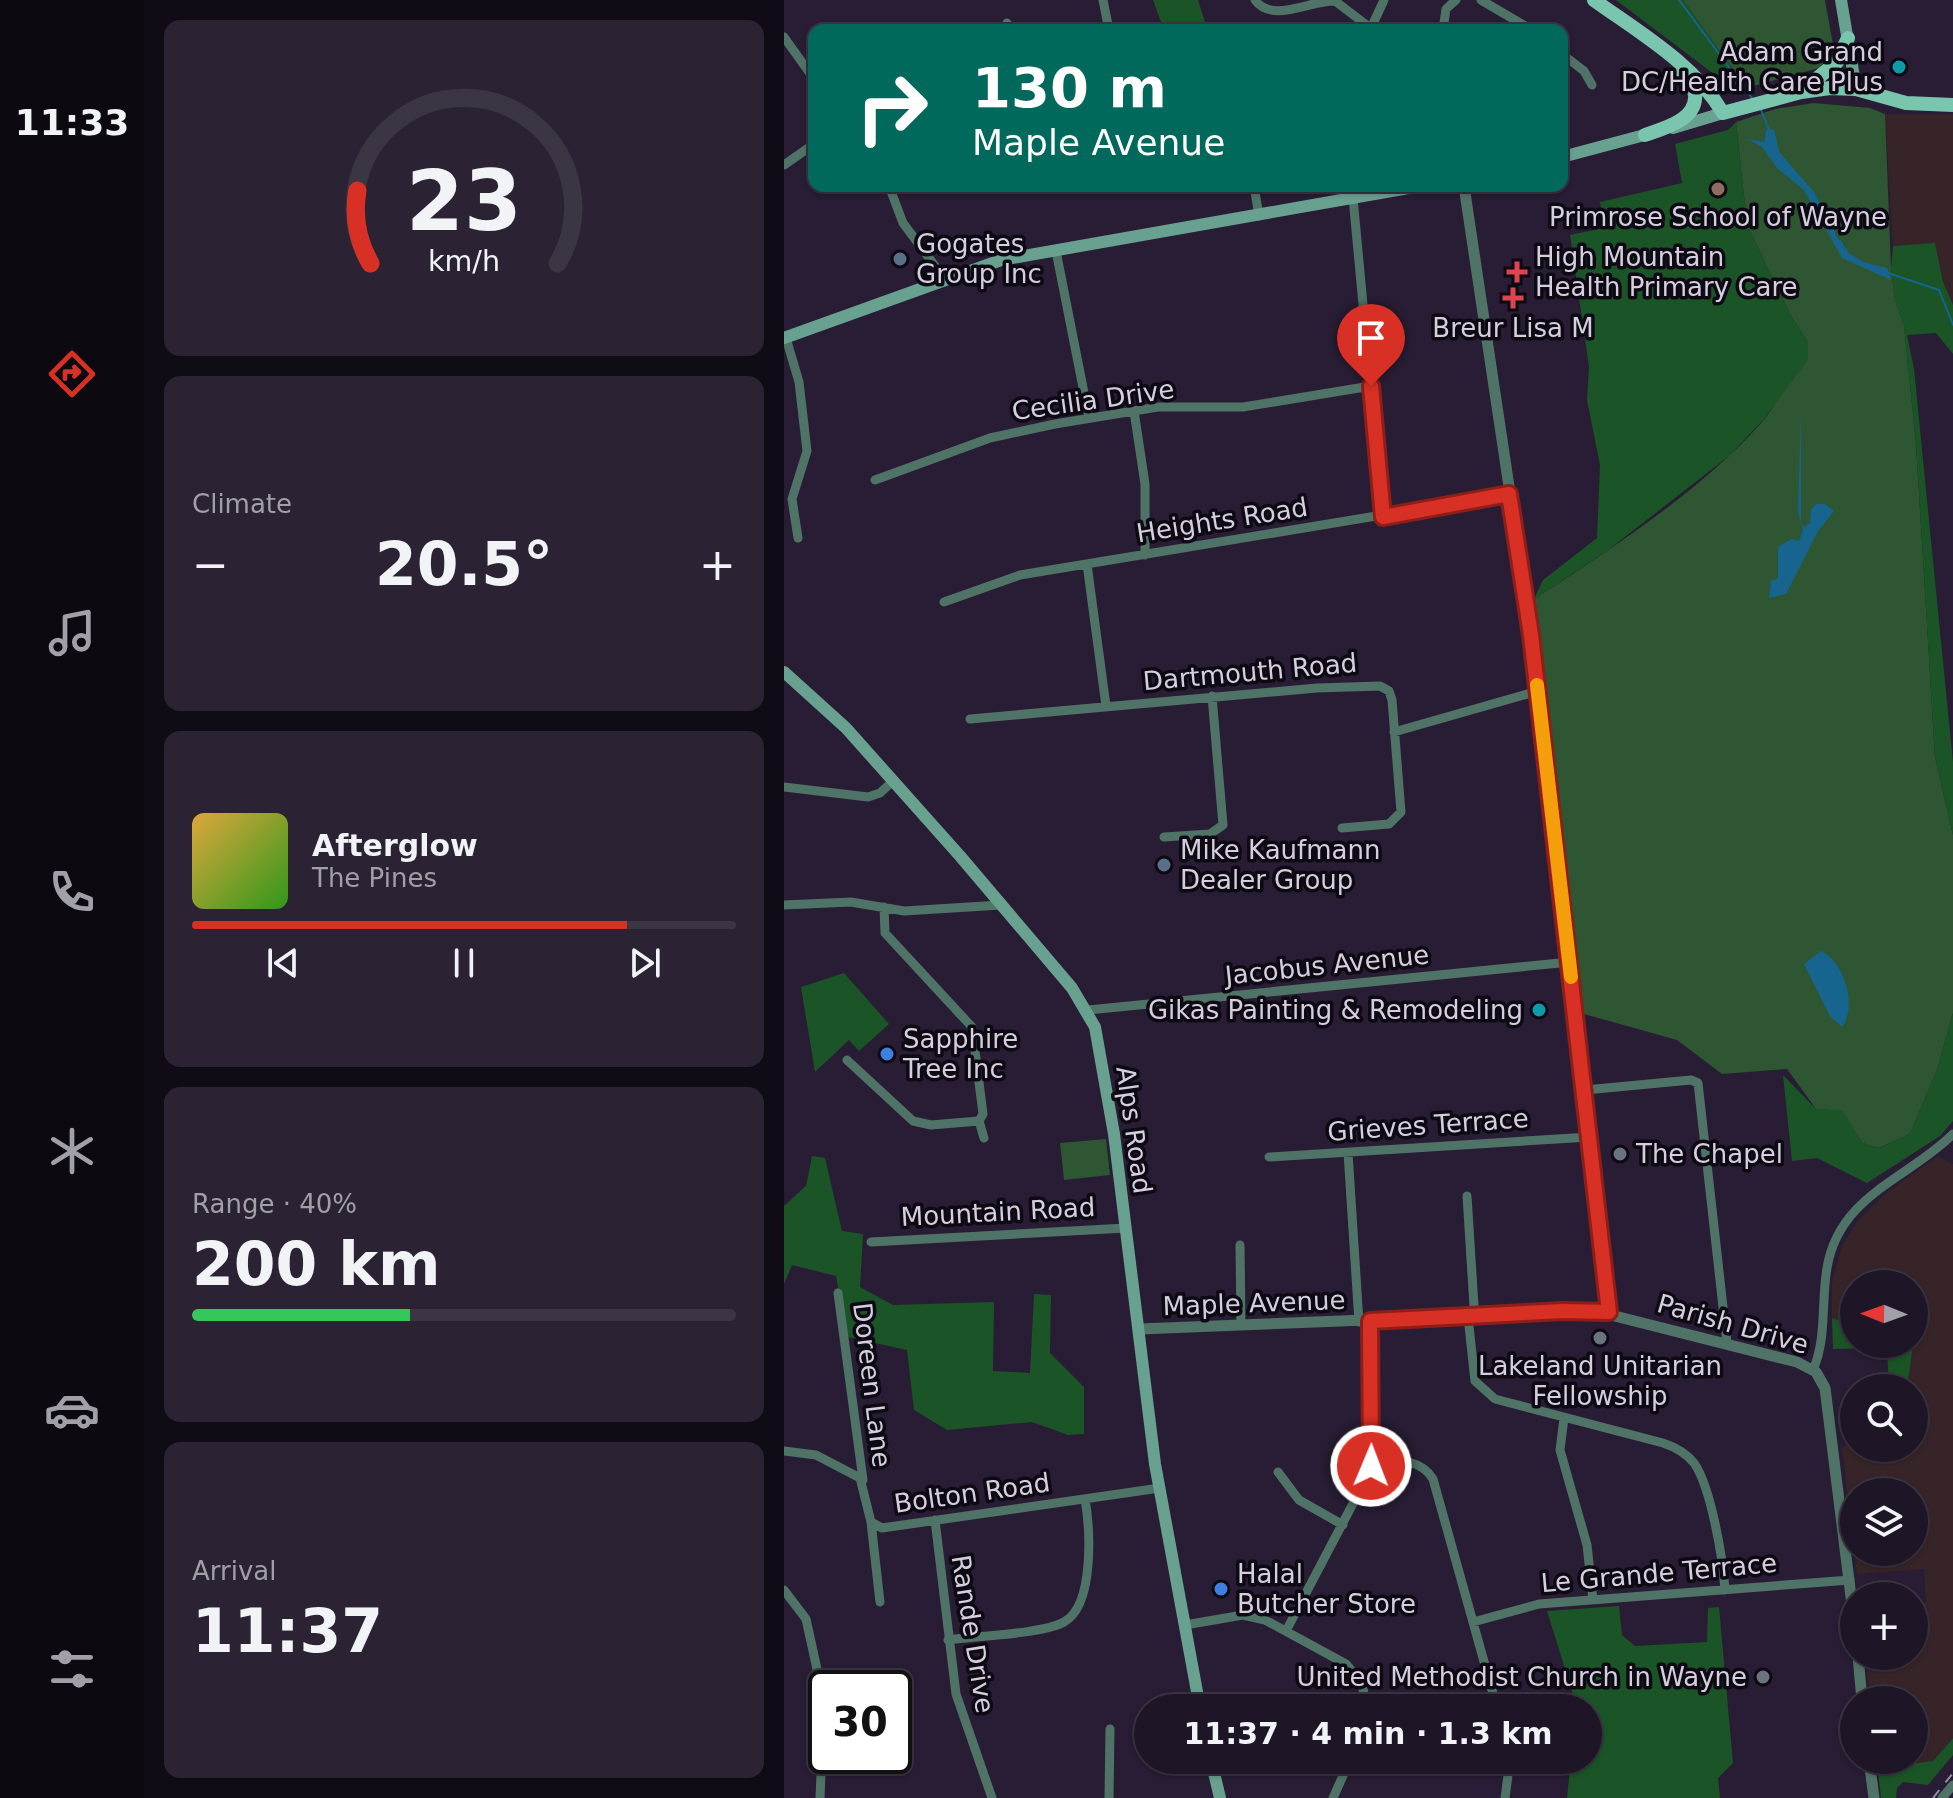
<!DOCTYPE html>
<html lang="en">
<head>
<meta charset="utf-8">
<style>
	body { margin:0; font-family:"DejaVu Sans",sans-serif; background:#2b2333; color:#f1f3f6; height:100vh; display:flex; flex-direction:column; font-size:30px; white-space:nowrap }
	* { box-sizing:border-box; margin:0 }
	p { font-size:26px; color:#a19fa7 }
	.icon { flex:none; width:44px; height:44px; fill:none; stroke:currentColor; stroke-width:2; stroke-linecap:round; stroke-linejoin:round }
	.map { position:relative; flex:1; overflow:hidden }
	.panel { display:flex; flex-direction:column; gap:20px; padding:20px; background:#100c15; width:640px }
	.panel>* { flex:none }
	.banner { position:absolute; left:24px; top:24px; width:760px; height:168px; border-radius:16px; box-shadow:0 2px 6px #0004,0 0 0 2px #3c3544; background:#00695c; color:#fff; overflow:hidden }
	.needle { width:52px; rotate:271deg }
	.fabs { position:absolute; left:1056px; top:1270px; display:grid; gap:16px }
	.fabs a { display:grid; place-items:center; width:88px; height:88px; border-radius:50%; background:#1e1627; box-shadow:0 2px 6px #0004,0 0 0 2px #3c3544; font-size:40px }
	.speed { position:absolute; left:24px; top:1670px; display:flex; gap:16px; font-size:40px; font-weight:700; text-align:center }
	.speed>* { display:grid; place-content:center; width:104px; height:104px; border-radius:50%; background:#1e1627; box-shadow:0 2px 6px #0004,0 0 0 2px #3c3544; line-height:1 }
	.speed .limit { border:4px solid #111; border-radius:12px; background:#fff; color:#111 }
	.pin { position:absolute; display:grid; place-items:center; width:68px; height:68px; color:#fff; margin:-82px -34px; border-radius:50% 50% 50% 0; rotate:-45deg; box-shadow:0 0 8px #0007 }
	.pin .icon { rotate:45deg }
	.me { position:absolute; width:88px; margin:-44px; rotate:1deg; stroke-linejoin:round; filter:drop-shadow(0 0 6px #0008) }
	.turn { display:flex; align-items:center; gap:28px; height:168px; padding:0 32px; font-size:36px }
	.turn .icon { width:104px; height:104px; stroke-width:2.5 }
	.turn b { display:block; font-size:56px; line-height:68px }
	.big { font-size:60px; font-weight:700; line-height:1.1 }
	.panel .widget { flex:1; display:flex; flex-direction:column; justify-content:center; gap:12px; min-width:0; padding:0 28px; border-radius:16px; background:#2b2333 }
	.panel .dial { align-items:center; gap:0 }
	.dial svg { height:208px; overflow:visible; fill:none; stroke:#3c3544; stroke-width:7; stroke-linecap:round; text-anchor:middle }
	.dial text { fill:#f1f3f6; stroke:none }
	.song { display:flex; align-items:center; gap:24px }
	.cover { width:96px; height:96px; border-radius:12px; background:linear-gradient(135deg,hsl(40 70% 55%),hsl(110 70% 35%)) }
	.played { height:8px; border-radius:4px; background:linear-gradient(90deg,#d93025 80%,#3c3544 80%) }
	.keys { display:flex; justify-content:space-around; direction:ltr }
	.heat { display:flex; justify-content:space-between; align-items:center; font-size:44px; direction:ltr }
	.charge { height:12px; border-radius:6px; background:linear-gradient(90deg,#34c759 40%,#3c3544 0) }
	.trip { position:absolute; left:350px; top:1694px; width:468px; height:80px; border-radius:40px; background:#1e1627; box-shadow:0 2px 6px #0004,0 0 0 2px #3c3544; font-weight:700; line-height:80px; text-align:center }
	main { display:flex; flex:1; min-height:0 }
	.dock { display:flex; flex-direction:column; width:144px; justify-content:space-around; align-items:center; background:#0c0910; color:#a19fa7 }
	.dock .icon { width:56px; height:56px }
	.dock .current { color:#d93025 }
	.dock b { font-size:36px; color:#f1f3f6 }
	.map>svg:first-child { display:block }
</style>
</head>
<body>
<main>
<nav class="dock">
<b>11:33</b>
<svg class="icon current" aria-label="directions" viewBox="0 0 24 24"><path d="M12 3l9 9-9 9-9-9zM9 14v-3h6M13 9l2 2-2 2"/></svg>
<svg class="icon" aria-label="music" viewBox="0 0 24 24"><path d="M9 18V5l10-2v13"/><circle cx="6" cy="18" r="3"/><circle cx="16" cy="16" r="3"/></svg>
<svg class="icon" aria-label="phone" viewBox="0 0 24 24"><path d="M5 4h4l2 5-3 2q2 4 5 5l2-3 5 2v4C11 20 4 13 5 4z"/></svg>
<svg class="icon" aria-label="climate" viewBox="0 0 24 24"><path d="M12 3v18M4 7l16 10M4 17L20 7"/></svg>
<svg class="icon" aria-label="car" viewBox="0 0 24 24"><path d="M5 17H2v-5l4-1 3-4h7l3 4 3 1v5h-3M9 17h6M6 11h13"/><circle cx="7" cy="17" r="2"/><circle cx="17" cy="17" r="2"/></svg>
<svg class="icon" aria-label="filters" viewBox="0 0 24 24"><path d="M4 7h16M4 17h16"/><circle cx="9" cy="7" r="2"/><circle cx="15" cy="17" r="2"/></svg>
</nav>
<section class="panel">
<div class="widget dial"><svg viewBox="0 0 100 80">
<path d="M14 69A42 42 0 1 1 86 69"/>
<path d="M14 69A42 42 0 0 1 9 41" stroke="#d93025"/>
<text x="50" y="56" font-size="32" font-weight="700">23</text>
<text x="50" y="72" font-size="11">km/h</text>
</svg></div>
<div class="widget"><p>Climate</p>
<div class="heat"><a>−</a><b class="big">20.5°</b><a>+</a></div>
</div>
<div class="widget">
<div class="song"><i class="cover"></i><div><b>Afterglow</b><p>The Pines</p></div></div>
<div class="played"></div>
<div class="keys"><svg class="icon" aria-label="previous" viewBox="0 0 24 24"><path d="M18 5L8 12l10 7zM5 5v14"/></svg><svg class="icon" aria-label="pause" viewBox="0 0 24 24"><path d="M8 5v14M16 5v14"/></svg><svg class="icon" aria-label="next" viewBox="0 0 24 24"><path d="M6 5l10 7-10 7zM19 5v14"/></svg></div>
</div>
<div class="widget"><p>Range · 40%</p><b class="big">200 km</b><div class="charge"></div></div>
<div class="widget"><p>Arrival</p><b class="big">11:37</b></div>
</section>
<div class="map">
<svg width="1169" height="1798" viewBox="0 0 1169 1798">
	<rect width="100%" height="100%" fill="#281d34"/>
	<path fill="#372428" d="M1101 114H1169V305L1159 282 1151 244 1109 246Z
		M1154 1156 1169 1164V1737L1149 1761 1106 1766 1093 1760H1130V1700H1086L1081 1656H1130V1605L1142 1603 1140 1569 1073 1574 1070 1552H1130V1492H1070V1549L1058 1448 1070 1439V1448H1130V1388H1123L1129 1345 1126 1344H1130V1284H1070V1325L1048 1318V1283L1058 1245 1074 1221 1101 1194Z"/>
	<path fill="#2e5633" d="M899 0H1041L1050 50 1035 68 962 88Z
		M1030 103 1086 108 1101 114 1107 268 1111 300 1120 325 1132 443 1151 757 1169 835V1013L1153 1070 1126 1134 1095 1148 1078 1143 1058 1111 1032 1109 1003 1069 938 1074 893 1040 800 1014 750 599C827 549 917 491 978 422 997 400 1010 367 1024 342L1007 316 963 225 952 122 991 109Z
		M322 1139 326 1175 280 1180 276 1143Z"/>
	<path fill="#1b5527" d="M369 0H414L422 25 428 30H380Z
		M832 0H899L962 88 947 87Z
		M952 122 963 225 1007 316 1024 342V360L980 419 945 456 824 550 750 599 759 580 813 538 816 465 803 400 805 367 786 235 820 228 816 202 898 183 891 144 944 130Z
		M1151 243 1159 282 1169 305V354L1152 333 1123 335 1130 369 1169 762V835L1151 757 1132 443 1120 325 1111 300 1107 268 1109 246Z
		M60 973 105 1024 75 1051 65 1040 31 1072 17 987Z
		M1169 1013V1121L1156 1136 1083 1183 1033 1158 1008 1161 999 1075 1032 1109 1058 1110 1078 1143 1095 1148 1126 1134 1153 1070Z
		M28 1156 41 1158 58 1231 79 1234 76 1287 109 1305 210 1302 209 1371 246 1373 250 1294 267 1295 266 1353 300 1387V1434L284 1435 248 1422 163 1430 130 1410 123 1350 64 1337 52 1276 8 1265 0 1284V1206L22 1186Z
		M1048 1318 1070 1325V1344L1129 1345 1123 1388H1105L1103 1348 1049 1349Z
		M835 1606 838 1635 851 1646 923 1642 924 1608 935 1607 949 1763 934 1778 936 1798H783L787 1760H804V1708H788V1691L763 1611Z
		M1169 1738V1755L1144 1785 1119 1782 1113 1788 1112 1798H1097L1093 1762 1106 1766 1149 1761Z"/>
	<path fill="#17658e" d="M990 129 995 152 1030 192 1060 250 1079 262 1103 268 1107 280 1058 258 1020 190 993 168 978 147 964 139 980 142 982 130Z
		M1017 413V523L1020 527 1026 523 1027 510 1032 504H1041L1050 511 1034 531 1002 594 985 598 987 581 994 578V547L1007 539 1015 541 1019 530 1014 512Z
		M1037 951C1060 961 1074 1007 1058 1027L1046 1016 1020 964Z"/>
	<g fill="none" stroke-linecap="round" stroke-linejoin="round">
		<path stroke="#17658e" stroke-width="2" d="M895 0 968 98
			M977 110 985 130
			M1056 241 1063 252
			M1104 273 1155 290 1169 325"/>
		<path stroke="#507368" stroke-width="9" d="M319 0 325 30
			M471 0C488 24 527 0 551 1L589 30
			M697 0 748 30
			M223 23 224 30
			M587 28 600 0
			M659 30 662 9 672 0
			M0 37 30 79
			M778 54 800 71 808 85
			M0 165 30 144
			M105 186 119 223 160 278
			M470 186 475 216
			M569 198 599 517
			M272 251 305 418
			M2 338 15 382 23 451 8 499 14 538
			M350 411 361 484V555
			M91 480 206 438 271 424 374 407H459L587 386
			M303 564 322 706
			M160 602 236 575 725 494
			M186 719 533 688 596 686 605 691 608 700 617 812 605 824 558 828
			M610 732 754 691
			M0 787 84 797 96 793 109 781
			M380 837 426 834 439 825 428 696
			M0 905 67 902 120 911 217 905
			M100 907 101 933 188 1027 199 1114 195 1121 200 1138
			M304 1010 786 962
			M63 1060 129 1121 147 1125 195 1121
			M801 1090 907 1080 914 1083 943 1343
			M564 1153 575 1322
			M485 1157 806 1137
			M683 1196 690 1306 685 1326 691 1381 711 1399 879 1443C891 1447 902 1453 910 1463 927 1487 939 1559 941 1590
			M87 1242 342 1228
			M456 1245 457 1325
			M54 1293 79 1480
			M1029 1370C1043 1338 1037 1302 1043 1268 1055 1195 1124 1179 1169 1134
			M780 1418 776 1450 803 1545 809 1600
			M0 1451 32 1455 76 1478 87 1522 96 1602
			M588 1460C610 1461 636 1457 649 1479L713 1708
			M494 1472 515 1500 559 1525
			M151 1520 172 1694 208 1798
			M87 1522 98 1528 376 1488
			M0 1590 22 1619 40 1701 36 1798
			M689 1622 755 1604 1066 1580
			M401 1625 459 1615 481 1620 562 1664 577 1682 584 1708
			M502 1631 584 1475 588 1457 586 1321
			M164 1640C191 1636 259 1634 280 1622 311 1605 306 1528 301 1499
			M325 1798 326 1729
			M549 1798 566 1760
			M721 1798 726 1760
			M1158 1798 1169 1785"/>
		<path stroke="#507368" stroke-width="11" d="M680 186 745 620 825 1312
			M356 1329 811 1311 1013 1362 1032 1372 1041 1388 1070 1621
			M1074 1656 1078 1700
			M1085 1760 1090 1798"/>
		<path stroke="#68a190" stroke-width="12" d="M1057 0 1072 89
			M889 128 939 113
			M778 157 868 133
			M0 338 217 260 636 186
			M0 672 62 728 176 856 288 988 311 1027 330 1134 371 1464 416 1708
			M427 1760 436 1798"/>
		<path stroke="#7ac5ae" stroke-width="14" d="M810 0C856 33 910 64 939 113L1017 92 1046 88 1072 89 1122 103 1169 105
			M1018 91 1053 62 1064 38
			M861 135C881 128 914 120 911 93L897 73"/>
		<path stroke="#978ea1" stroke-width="2" stroke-dasharray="10 10" stroke-linecap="butt" d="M1149 1798 1169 1773"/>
	</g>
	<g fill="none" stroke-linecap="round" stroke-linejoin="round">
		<defs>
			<path id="route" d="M587 1466 586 1321 779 1311 825 1312 747 635 725 494 599 517 587 386"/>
		</defs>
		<use href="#route" stroke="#8d1f18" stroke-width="20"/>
		<use href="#route" stroke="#d93025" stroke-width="14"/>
		<path stroke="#f59e0b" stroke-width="14" d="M753 685 787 977"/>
	</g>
	<g fill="#0f9aa8" stroke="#0e0a14" stroke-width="3">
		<circle cx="1115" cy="67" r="8"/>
		<circle cx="755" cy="1010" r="8"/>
	</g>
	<circle fill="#8d6e63" stroke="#0e0a14" stroke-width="3" cx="934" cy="189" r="8"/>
	<g fill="#5c6f8a" stroke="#0e0a14" stroke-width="3">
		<circle cx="116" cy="259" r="8"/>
		<circle cx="380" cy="865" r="8"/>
	</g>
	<g fill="#e0444e" stroke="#0e0a14" stroke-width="3">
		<path d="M729 260h8v8h8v8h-8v8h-8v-8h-8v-8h8z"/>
		<path d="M725 286h8v8h8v8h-8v8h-8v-8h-8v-8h8z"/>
	</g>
	<g fill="#3f7fe0" stroke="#0e0a14" stroke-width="3">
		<circle cx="103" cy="1054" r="8"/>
		<circle cx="437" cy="1589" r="8"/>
	</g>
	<g fill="#6b7280" stroke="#0e0a14" stroke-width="3">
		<circle cx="836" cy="1154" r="8"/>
		<circle cx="816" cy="1338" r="8"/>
		<circle cx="979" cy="1677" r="8"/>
	</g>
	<g text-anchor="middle" stroke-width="7" stroke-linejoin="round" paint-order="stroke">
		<g font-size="26" fill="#d5cede" stroke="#0e0a14" text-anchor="start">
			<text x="1099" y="61" text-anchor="end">Adam Grand<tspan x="1099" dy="30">DC/Health Care Plus</tspan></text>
			<text x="934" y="226" text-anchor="middle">Primrose School of Wayne</text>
			<text x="132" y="253">Gogates<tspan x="132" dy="30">Group Inc</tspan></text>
			<text x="751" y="266">High Mountain<tspan x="751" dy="30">Health Primary Care</tspan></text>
			<text x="729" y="337" text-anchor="middle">Breur Lisa M</text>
			<text x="396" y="859">Mike Kaufmann<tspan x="396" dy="30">Dealer Group</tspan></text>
			<text x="739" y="1019" text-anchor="end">Gikas Painting &amp; Remodeling</text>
			<text x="119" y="1048">Sapphire<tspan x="119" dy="30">Tree Inc</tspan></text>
			<text x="852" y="1163">The Chapel</text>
			<text x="816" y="1375" text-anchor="middle">Lakeland Unitarian<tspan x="816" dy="30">Fellowship</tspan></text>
			<text x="453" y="1583">Halal<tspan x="453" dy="30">Butcher Store</tspan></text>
			<text x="963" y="1686" text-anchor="end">United Methodist Church in Wayne</text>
		</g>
		<g font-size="26" fill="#d5cede" stroke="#0e0a14">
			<text transform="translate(309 400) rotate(-8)" y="9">Cecilia Drive</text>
			<text transform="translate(438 520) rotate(-9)" y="9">Heights Road</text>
			<text transform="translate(466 672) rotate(-5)" y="9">Dartmouth Road</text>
			<text transform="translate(543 965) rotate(-6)" y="9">Jacobus Avenue</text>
			<text transform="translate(644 1125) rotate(-4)" y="9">Grieves Terrace</text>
			<text transform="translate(350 1130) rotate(82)" y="9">Alps Road</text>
			<text transform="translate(214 1212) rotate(-3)" y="9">Mountain Road</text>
			<text transform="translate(470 1303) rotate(-2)" y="9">Maple Avenue</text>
			<text transform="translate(949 1324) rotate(16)" y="9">Parish Drive</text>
			<text transform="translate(88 1385) rotate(83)" y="9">Doreen Lane</text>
			<text transform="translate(188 1493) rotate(-8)" y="9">Bolton Road</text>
			<text transform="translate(875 1573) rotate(-5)" y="9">Le Grande Terrace</text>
			<text transform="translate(189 1634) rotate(81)" y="9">Rande Drive</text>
		</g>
	</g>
</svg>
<div class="fabs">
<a><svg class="needle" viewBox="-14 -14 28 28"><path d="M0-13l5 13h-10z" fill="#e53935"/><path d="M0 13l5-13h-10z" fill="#a19fa7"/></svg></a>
<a><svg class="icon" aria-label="search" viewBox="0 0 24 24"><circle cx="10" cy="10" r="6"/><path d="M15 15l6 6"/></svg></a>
<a><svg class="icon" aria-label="layers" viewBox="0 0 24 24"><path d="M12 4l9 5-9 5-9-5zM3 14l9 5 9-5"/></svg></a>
<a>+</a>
<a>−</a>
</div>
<div class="speed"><div class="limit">30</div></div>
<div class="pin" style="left:587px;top:386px;background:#d93025"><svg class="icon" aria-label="arrive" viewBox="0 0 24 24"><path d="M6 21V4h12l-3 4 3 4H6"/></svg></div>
<svg class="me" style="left:587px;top:1466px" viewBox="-20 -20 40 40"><circle r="17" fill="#d93025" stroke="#fff" stroke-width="3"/><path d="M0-11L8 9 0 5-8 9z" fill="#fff"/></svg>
<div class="trip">11:37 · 4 min · 1.3 km</div>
<div class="banner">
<div class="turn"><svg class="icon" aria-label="right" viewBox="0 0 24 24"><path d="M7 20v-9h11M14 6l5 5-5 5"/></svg><div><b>130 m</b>Maple Avenue</div></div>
</div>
</div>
</main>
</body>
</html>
